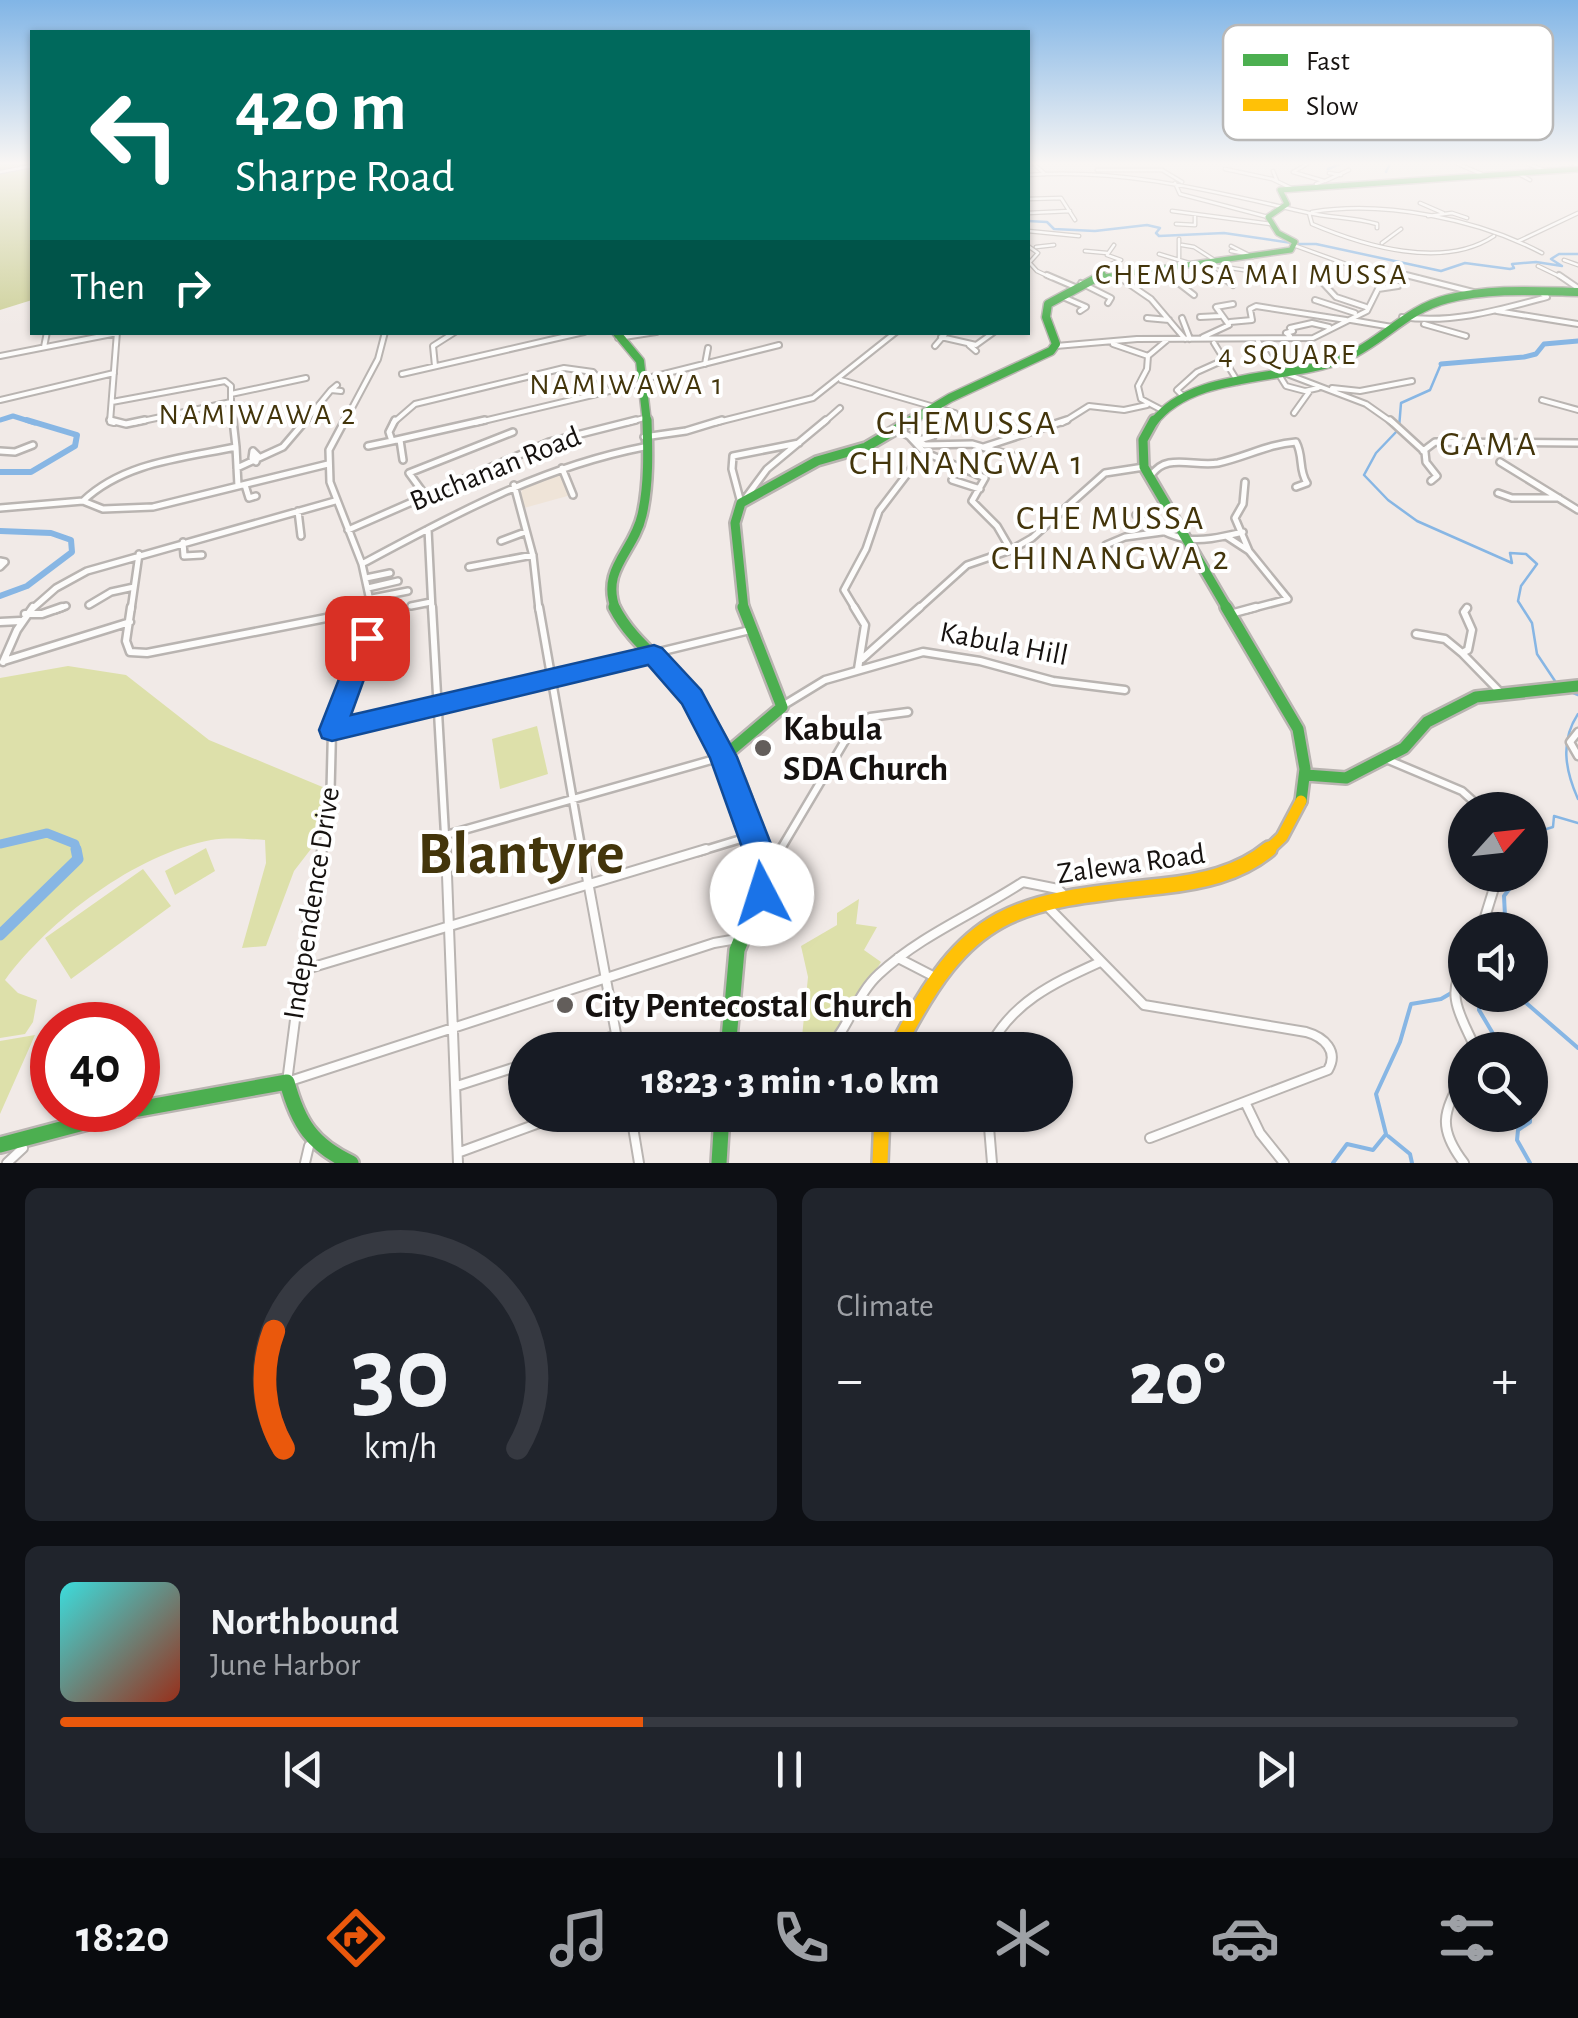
<!DOCTYPE html>
<html lang="en">
<head>
<meta charset="utf-8">
<style>
	body { margin:0; font-family:"Alegreya Sans",sans-serif; background:#20242c; color:#f1f3f6; height:100vh; display:flex; flex-direction:column; font-size:38px; white-space:nowrap }
	* { box-sizing:border-box; margin:0 }
	p { font-size:32px; color:#9ea1a6 }
	.icon { flex:none; width:55px; height:55px; fill:none; stroke:currentColor; stroke-width:2; stroke-linecap:round; stroke-linejoin:round }
	.map { position:relative; height:1163px; overflow:hidden }
	.sheet { display:flex; flex-direction:column; gap:25px; padding:25px; background:#0d0f14; flex:1 }
	.sheet>* { flex:none }
	.top-card { position:absolute; left:30px; top:30px; width:1000px; height:305px; border-radius:0px; box-shadow:0 2px 8px #0004; background:#00695c; color:#fff; overflow:hidden }
	.needle { width:65px; rotate:63deg }
	.buttons { position:absolute; left:1448px; top:792px; display:grid; gap:20px }
	.buttons a { display:grid; place-items:center; width:100px; height:100px; border-radius:50%; background:#171b24; box-shadow:0 2px 8px #0004; font-size:50px }
	.speed { position:absolute; left:30px; top:1002px; display:flex; gap:20px; font-size:50px; font-weight:700; text-align:center }
	.speed>* { display:grid; place-content:center; width:130px; height:130px; border-radius:50%; background:#171b24; box-shadow:0 2px 8px #0004; line-height:1 }
	.speed .limit { border:15px solid #d22; background:#fff; color:#111 }
	.pin { position:absolute; display:grid; place-items:center; width:85px; height:85px; color:#fff; margin:-42px; border-radius:20px; box-shadow:0 5px 15px #0006 }
	.me { position:absolute; width:110px; margin:-55px; rotate:355deg; stroke-linejoin:round; filter:drop-shadow(0 0 8px #0008) }
	.turn { display:flex; align-items:center; gap:35px; height:210px; padding:0 40px; font-size:45px }
	.turn .icon { width:130px; height:130px; stroke-width:2.5 }
	.turn b { display:block; font-size:70px; line-height:85px }
	.then { display:flex; align-items:center; height:95px; padding:0 40px; background:#0003; gap:20px; font-size:38px }
	.big { font-size:75px; font-weight:800; line-height:1.1 }
	.sheet .card { flex:1; display:flex; flex-direction:column; justify-content:center; gap:15px; min-width:0; padding:0 35px; border-radius:15px; background:#20242c }
	.sheet .dial { align-items:center; gap:0 }
	.dial svg { height:260px; overflow:visible; fill:none; stroke:#363941; stroke-width:7; stroke-linecap:round; text-anchor:middle }
	.dial text { fill:#f1f3f6; stroke:none }
	.song { display:flex; align-items:center; gap:30px }
	.cover { width:120px; height:120px; border-radius:15px; background:linear-gradient(135deg,hsl(180 70% 55%),hsl(10 70% 35%)) }
	.played { height:10px; border-radius:5px; background:linear-gradient(90deg,#ea580c 40%,#363941 40%) }
	.keys { display:flex; justify-content:space-around; direction:ltr }
	.heat { display:flex; justify-content:space-between; align-items:center; font-size:55px; direction:ltr }
	.sheet .tiles { flex:1; display:grid; gap:25px; grid-template-columns:1fr 1fr }
	.card:last-child { grid-column:span 2 }
	.trip { position:absolute; left:508px; top:1032px; width:565px; height:100px; border-radius:50px; background:#171b24; box-shadow:0 2px 8px #0004; font-weight:800; line-height:100px; text-align:center }
	.tabs { display:flex; height:160px; justify-content:space-around; align-items:center; background:#090b0e; color:#9ea1a6 }
	.tabs .icon { width:70px; height:70px }
	.tabs .selected { color:#ea580c }
	.tabs b { font-size:45px; color:#f1f3f6 }
	.map>svg:first-child { display:block }
</style>
</head>
<body>
<div class="map">
<svg width="1578" height="1163" viewBox="0 0 1578 1163">
	<rect width="100%" height="100%" fill="#f1eae7"/>
	<path fill="#efe4d8" d="M560 472 571 495 524 508 518 494 522 492 519 485Z"/>
	<path fill="#dde0aa" d="M68 666 126 675 209 740 325 788 314 845 294 871 266 946 242 948 266 863 265 840C248 839 228 837 211 840 136 854 50 919 5 980L18 993 37 1000 33 1022 25 1034 0 1038V678Z
		M537 726 548 774 500 789 492 739Z
		M206 848 215 871 175 895 165 871Z
		M143 869 171 906 71 979 45 938Z
		M859 899 856 924 877 927 864 950 881 962 834 1039 814 1050 801 1047 808 977 801 946 837 925V913Z
		M35 1035 0 1114V1041Z"/>
	<path fill="#ced19b" d="M0 164H32V300L0 310Z"/>
	<g fill="none" stroke-linecap="round" stroke-linejoin="round">
		<path stroke="#87b6e4" stroke-width="2.5" d="M1328 169 1340 164
			M1386 172 1390 164
			M1028 221 1047 222 1054 229 1095 231 1147 225 1160 228 1156 233 1159 236 1224 233 1292 243
			M1297 244H1316L1441 271 1465 263 1510 269 1514 268 1512 264 1536 262 1562 266 1551 259 1559 254H1578
			M1399 428 1401 403 1430 390 1441 364
			M1397 431 1376 453 1364 475 1388 500 1417 521 1512 563 1510 553 1526 554 1537 564 1521 586 1518 601 1532 623 1537 654 1555 681
			M1566 690 1578 695
			M1578 714C1560 741 1565 770 1578 799
			M1530 834 1553 827 1554 816 1578 823"/>
		<path stroke="#87b6e4" stroke-width="4" d="M1500 930 1505 916 1504 896 1520 875
			M1480 995 1479 1010 1495 1037 1488 1045 1492 1050
			M1517 995 1578 1048
			M1530 1085 1534 1095 1530 1103
			M1530 1115V1122L1518 1130 1517 1140 1530 1163
			M1388 1136 1410 1154 1412 1163
			M1333 1163 1347 1144 1373 1150 1386 1134 1376 1094 1400 1042 1411 1004 1441 999 1465 985"/>
		<path stroke="#87b6e4" stroke-width="5" d="M1441 364 1524 357 1536 354 1544 344 1578 341
			M0 420 13 416 35 423"/>
		<path stroke="#87b6e4" stroke-width="6" d="M0 472H31L75 446 77 435 27 420
			M0 531 51 533 71 540 72 552 27 586 0 596"/>
		<path stroke="#87b6e4" stroke-width="9" d="M0 844 47 833 75 844 77 852"/>
		<path stroke="#87b6e4" stroke-width="11" d="M0 935 78 859 76 849"/>
		<defs>
			<path id="street-far4" d="M1034 164 1045 174
				M1307 164 1293 172 1324 181 1316 184
				M1458 164 1484 175
				M1528 164 1546 171
				M1574 164 1578 165
				M1225 169 1272 179 1291 188
				M1097 170H1162L1182 182
				M1273 171 1277 181
				M0 172 32 166
				M1329 173 1341 175
				M1517 173 1530 180
				M1028 175C1125 168 1215 192 1309 213 1332 218 1354 217 1377 224V228
				M1325 181 1349 170
				M1175 183 1180 194 1268 217
				M1028 199 1061 198 1075 220
				M1420 203 1443 213
				M1172 211 1271 224
				M1312 212C1383 200 1478 219 1542 253
				M1028 213 1070 211
				M1309 213 1312 224C1364 246 1443 270 1494 236
				M1428 216 1452 213 1467 218
				M1176 224 1195 225V217
				M1028 231 1079 236
				M1179 239V258
				M1519 241 1578 213
				M1382 243 1401 229
				M1114 245 1107 255 1121 260 1111 264 1120 278
				M1182 245 1194 247 1216 261
				M1028 246 1038 253 1030 262
				M1231 246 1253 257
				M1296 246 1385 278
				M1036 247 1054 245
				M1085 251 1107 253
				M1231 251 1247 254
				M1159 254 1189 263
				M1564 260 1578 265
				M1028 261 1037 271 1052 278
				M1205 264 1250 271
				M1207 266 1223 278
				M1538 266 1563 278
				M1158 267 1172 278
				M1394 273 1420 278"/>
			<path id="street-far3" d="M1047 275 1075 287
				M1116 275 1151 299 1185 339
				M1168 275 1194 295
				M1219 275 1233 285
				M1406 275 1477 293
				M1559 275 1578 288
				M1322 282 1336 297 1366 307
				M1081 283 1111 298 1108 303
				M1063 297 1086 307 1080 311
				M1315 300 1355 313
				M1497 311 1578 324
				M1200 317 1220 316
				M1402 317C1452 324 1499 310 1547 297L1540 292
				M1147 318 1169 320
				M1182 318 1190 339
				M1351 320 1392 327
				M1230 322 1252 320 1250 309 1256 306 1346 320
				M1424 324 1466 336
				M1290 336 1286 333 1293 331 1290 328 1312 323 1329 327
				M941 337 976 345 994 332
				M1203 337 1229 325 1216 307 1233 304
				M618 338 656 332
				M1258 341 1286 386 1305 391 1318 388
				M1214 343 1238 382
				M1113 344 1148 356
				M969 345 976 351
				M935 346 947 332
				M1056 346 1137 339 1313 338 1367 311 1378 289 1398 286 1378 275
				M44 347 47 332
				M0 356 117 333
				M705 364 708 348
				M435 366 433 346 455 332
				M402 374 584 332
				M1287 374 1366 404 1393 423
				M644 379 779 345
				M841 380 955 413 961 423
				M337 385 331 390 341 391
				M1332 388 1360 391 1412 381
				M231 394 306 378
				M1184 397 1177 390 1197 372 1226 359
				M0 400 114 373
				M1542 400 1578 410
				M112 402 225 381 231 386V402
				M1160 409 1141 399 1138 386 1147 369 1148 356 1167 340
				M1294 413 1309 392
				M114 423 110 422 117 332
				M133 423 231 402 233 423
				M304 423 331 390
				M344 423 378 359 385 332
				M393 423 415 404 564 368 593 372 607 390
				M475 423 643 383
				M626 423 644 418
				M714 423 813 398 896 332
				M823 423 840 408
				M1062 423 1089 406 1124 410 1147 405"/>
			<path id="street-far2" d="M110 420 126 424 145 420
				M233 420 236 447
				M345 420 329 450 330 482 362 564 372 610
				M395 420 389 432 392 441 485 420
				M960 420 965 428
				M1390 420 1425 452 1426 462 1437 476 1431 481
				M898 430 925 445 972 444 1016 457
				M644 437 686 431 722 420
				M910 437 924 452 985 478 972 501 997 526 1011 550
				M400 440 403 460
				M919 440 933 436
				M368 446 392 441
				M984 447 1067 420
				M0 451 15 452 33 445
				M1423 451 1435 442 1578 443
				M256 462 258 456 253 451 252 458H257
				M1500 462 1578 510
				M237 468 283 447 306 420
				M562 468 573 495
				M1149 477C1156 470 1159 465 1169 463 1185 460 1202 466 1218 463 1246 457 1268 444 1296 442 1304 457 1298 469 1307 483L1296 487
				M952 480 980 489
				M1245 482 1243 504 1235 518 1249 551
				M245 485 249 498 256 496
				M514 485 533 556 539 610
				M1498 493 1512 498H1559
				M425 495 409 473 513 432
				M747 496 767 469 826 420
				M83 501C124 462 183 458 236 447L238 486
				M741 503 732 469 733 456 799 443
				M0 508 83 501 103 509 153 507 328 464
				M298 511 301 536
				M1136 515C1179 544 1193 544 1243 532
				M428 529 432 610
				M348 530 549 442 636 420
				M1226 536 1249 551 1288 599 1246 610
				M501 541 525 532
				M183 542 184 556 202 555
				M1106 545 1125 537 1162 532
				M0 561 5 562 0 567
				M362 564C453 515 541 467 644 447
				M469 567 533 555
				M366 578 390 573
				M368 588 398 581
				M372 598 408 591
				M89 605 111 592 134 587
				M411 606 431 602
				M31 610 56 588 87 571 335 501
				M55 610 66 606
				M131 610 139 554
				M368 610 372 609
				M856 610 844 590 866 549 879 511 924 452
				M917 610 967 565 1011 550 1032 538 1105 473 1144 467"/>
			<path id="street-far1" d="M131 607 126 641 130 652 147 653 372 609
				M432 607 446 852
				M539 607 582 852
				M854 607 865 625 858 669
				M1467 608 1464 612 1472 630 1468 650 1462 653 1500 692
				M1234 613 1256 607
				M25 614H42L62 607
				M0 622 20 621
				M1416 634 1445 639 1462 653
				M862 659 920 607
				M4 661 130 622
				M3 662 17 630 33 607
				M784 705 825 680 923 652 980 661 1053 681 1125 690
				M332 731 750 630
				M1578 732 1570 742 1578 756
				M1386 759 1462 791 1483 810
				M446 835 722 757
				M322 852 330 811 332 731 367 639 372 607
				M698 852 754 835
				M779 852 849 734 870 717 908 712"/>
			<path id="street" d="M322 849 308 919 287 1082 714 943 737 939
				M446 849 458 1163
				M582 849 619 1050
				M765 867 780 849
				M1047 906 1144 1005 1306 1032C1324 1037 1339 1051 1328 1070L1150 1138
				M1481 930 1498 875
				M898 958 931 975
				M1465 966C1443 995 1464 1021 1476 1050
				M300 971 706 849
				M569 1050 617 1035
				M827 1050C849 1028 856 995 879 974 921 935 976 913 1023 882L1058 889 1063 894
				M988 1050C1011 1002 1054 983 1100 962
				M457 1086 525 1064
				M1246 1104 1260 1133 1284 1163
				M631 1115 639 1163
				M988 1115 992 1163
				M460 1152 561 1115
				M7 1163 23 1148
				M305 1163 309 1146
				M1464 1163C1435 1125 1445 1111 1465 1072"/>
			<path id="fast-far4" d="M1096 278 1291 250 1295 242 1278 233 1268 217 1287 204 1280 190 1578 169"/>
			<path id="fast-far3" d="M616 332 640 361 647 423
				M908 423 950 398 1051 351 1056 344 1046 317 1048 304 1102 275
				M1153 423C1192 369 1292 382 1347 357 1384 340 1407 309 1447 299 1489 288 1535 291 1578 292"/>
			<path id="fast-far2" d="M1154 420 1143 440 1144 467 1228 610
				M616 610C600 569 634 552 642 515 649 485 648 451 647 420
				M744 610 735 523 741 503 817 461 866 447 912 420"/>
			<path id="fast-far1" d="M614 607C630 639 658 658 681 684 721 727 749 795 761 852
				M1226 607 1298 729 1305 769 1301 801
				M723 757 782 707 743 607
				M1306 775 1346 778 1404 748 1427 722 1476 697 1578 686"/>
			<path id="fast" d="M728 1050 737 950 764 884 761 849
				M138 1109 287 1082C298 1123 312 1145 351 1163
				M0 1145 133 1110
				M719 1163 722 1115"/>
			<path id="slow-far1" d="M1266 852 1282 837 1301 801"/>
			<path id="slow" d="M896 1050C968 907 1012 902 1162 886 1200 882 1239 874 1269 849
				M880 1163 882 1115"/>
		</defs>
		<use href="#street-far4" stroke="#b9b4b1" stroke-width="5"/>
		<use href="#street-far3" stroke="#b9b4b1" stroke-width="8"/>
		<use href="#street-far2" stroke="#b9b4b1" stroke-width="10"/>
		<use href="#street-far1" stroke="#b9b4b1" stroke-width="11"/>
		<use href="#street" stroke="#b9b4b1" stroke-width="12"/>
		<use href="#fast-far4" stroke="#b9b4b1" stroke-width="8"/>
		<use href="#fast-far3" stroke="#b9b4b1" stroke-width="11"/>
		<use href="#fast-far2" stroke="#b9b4b1" stroke-width="14"/>
		<use href="#fast-far1" stroke="#b9b4b1" stroke-width="16"/>
		<use href="#fast" stroke="#b9b4b1" stroke-width="20"/>
		<use href="#slow-far1" stroke="#b9b4b1" stroke-width="16"/>
		<use href="#slow" stroke="#b9b4b1" stroke-width="20"/>
		<use href="#street-far4" stroke="#fdfcfb" stroke-width="2.5"/>
		<use href="#street-far3" stroke="#fdfcfb" stroke-width="4"/>
		<use href="#street-far2" stroke="#fdfcfb" stroke-width="5"/>
		<use href="#street-far1" stroke="#fdfcfb" stroke-width="6"/>
		<use href="#street" stroke="#fdfcfb" stroke-width="8"/>
		<use href="#fast-far4" stroke="#4caf50" stroke-width="5"/>
		<use href="#fast-far3" stroke="#4caf50" stroke-width="8"/>
		<use href="#fast-far2" stroke="#4caf50" stroke-width="9"/>
		<use href="#fast-far1" stroke="#4caf50" stroke-width="11"/>
		<use href="#fast" stroke="#4caf50" stroke-width="15"/>
		<use href="#slow-far1" stroke="#ffc107" stroke-width="11"/>
		<use href="#slow" stroke="#ffc107" stroke-width="15"/>
	</g>
	<linearGradient id="sky" x2="0" y2="1"><stop stop-color="#81b5e6"/><stop offset="0.5" stop-color="#f9f6f4"/><stop offset="1" stop-color="#f9f6f4" stop-opacity="0"/></linearGradient>
	<rect width="1578" height="327" fill="url(#sky)"/>
	<path fill="#1a73e8" stroke="#114b97" stroke-width="2.5" d="M367 630 379 638 351 715 654 645 662 648 701 690 737 757 780 867 773 904 762 908 751 904 746 894 749 867 710 758 682 704 648 665 332 741 322 738 319 730 355 638Z"/>
	<g fill="#635e5b" stroke="#fff" stroke-width="4">
		<circle cx="763" cy="748" r="10"/>
		<circle cx="565" cy="1005" r="10"/>
	</g>
	<g text-anchor="middle" stroke-width="8" stroke-linejoin="round" paint-order="stroke">
		<g font-size="30" letter-spacing="2.5" fill="#43350b" stroke="#fff">
			<text x="1252" y="284">CHEMUSA MAI MUSSA</text>
			<text x="1288" y="364">4 SQUARE</text>
			<text x="627" y="394">NAMIWAWA 1</text>
			<text x="258" y="424">NAMIWAWA 2</text>
		</g>
		<g font-size="30" fill="#161210" stroke="#fff">
			<text transform="translate(495 468) rotate(-22)" y="10">Buchanan Road</text>
			<text transform="translate(1004 643) rotate(11)" y="10">Kabula Hill</text>
			<text transform="translate(1131 863) rotate(-8)" y="10">Zalewa Road</text>
			<text transform="translate(311 903) rotate(-81)" y="10">Independence Drive</text>
		</g>
		<g font-size="35" letter-spacing="2.5" fill="#43350b" stroke="#fff">
			<text x="967" y="434">CHEMUSSA<tspan x="967" dy="40">CHINANGWA 1</tspan></text>
			<text x="1489" y="455">GAMA</text>
			<text x="1111" y="529">CHE MUSSA<tspan x="1111" dy="40">CHINANGWA 2</tspan></text>
		</g>
		<g font-size="35" font-weight="bold" fill="#161210" stroke="#fff" text-anchor="start">
			<text x="783" y="740">Kabula<tspan x="783" dy="40">SDA Church</tspan></text>
			<text x="585" y="1017">City Pentecostal Church</text>
		</g>
		<g font-size="60" font-weight="bold" fill="#43350b" stroke="#fff">
			<text x="521" y="873">Blantyre</text>
		</g>
	</g>
	<rect x="1223" y="25" width="330" height="115" rx="15" fill="#fff" stroke="#b9b8b7" stroke-width="2.5"/>
	<rect x="1243" y="54" width="45" height="12" fill="#4caf50"/>
	<rect x="1243" y="99" width="45" height="12" fill="#ffc107"/>
	<g font-size="28" fill="#161210">
		<text x="1306" y="70">Fast</text>
		<text x="1306" y="115">Slow</text>
	</g>
</svg>
<div class="buttons">
<a><svg class="needle" viewBox="-14 -14 28 28"><path d="M0-13l5 13h-10z" fill="#e53935"/><path d="M0 13l5-13h-10z" fill="#9ea1a6"/></svg></a>
<a><svg class="icon" aria-label="sound" viewBox="0 0 24 24"><path d="M4 9h4l5-4v14l-5-4H4zM17 9q2 3 0 6"/></svg></a>
<a><svg class="icon" aria-label="search" viewBox="0 0 24 24"><circle cx="10" cy="10" r="6"/><path d="M15 15l6 6"/></svg></a>
</div>
<div class="speed"><div class="limit">40</div></div>
<div class="pin" style="left:367px;top:638px;background:#d93025"><svg class="icon" aria-label="arrive" viewBox="0 0 24 24"><path d="M6 21V4h12l-3 4 3 4H6"/></svg></div>
<svg class="me" style="left:762px;top:894px" viewBox="-20 -20 40 40"><circle r="19" fill="#fff"/><path d="M0-13L10 11 0 6-10 11z" fill="#1a73e8"/></svg>
<div class="trip">18:23 · 3 min · 1.0 km</div>
<div class="top-card">
<div class="turn"><svg class="icon" aria-label="left" viewBox="0 0 24 24"><path d="M17 20v-9H6M10 6l-5 5 5 5"/></svg><div><b>420 m</b>Sharpe Road</div></div>
<div class="then">Then<svg class="icon" aria-label="right" viewBox="0 0 24 24"><path d="M7 20v-9h11M14 6l5 5-5 5"/></svg></div>
</div>
</div>
<section class="sheet">
<div class="tiles">
<div class="card dial"><svg viewBox="0 0 100 80">
<path d="M14 69A42 42 0 1 1 86 69"/>
<path d="M14 69A42 42 0 0 1 11 33" stroke="#ea580c"/>
<text x="50" y="56" font-size="32" font-weight="700">30</text>
<text x="50" y="72" font-size="11">km/h</text>
</svg></div>
<div class="card"><p>Climate</p>
<div class="heat"><a>−</a><b class="big">20°</b><a>+</a></div>
</div>
<div class="card">
<div class="song"><i class="cover"></i><div><b>Northbound</b><p>June Harbor</p></div></div>
<div class="played"></div>
<div class="keys"><svg class="icon" aria-label="previous" viewBox="0 0 24 24"><path d="M18 5L8 12l10 7zM5 5v14"/></svg><svg class="icon" aria-label="pause" viewBox="0 0 24 24"><path d="M8 5v14M16 5v14"/></svg><svg class="icon" aria-label="next" viewBox="0 0 24 24"><path d="M6 5l10 7-10 7zM19 5v14"/></svg></div>
</div>
</div>
</section>
<nav class="tabs">
<b>18:20</b>
<svg class="icon selected" aria-label="directions" viewBox="0 0 24 24"><path d="M12 3l9 9-9 9-9-9zM9 14v-3h6M13 9l2 2-2 2"/></svg>
<svg class="icon" aria-label="music" viewBox="0 0 24 24"><path d="M9 18V5l10-2v13"/><circle cx="6" cy="18" r="3"/><circle cx="16" cy="16" r="3"/></svg>
<svg class="icon" aria-label="phone" viewBox="0 0 24 24"><path d="M5 4h4l2 5-3 2q2 4 5 5l2-3 5 2v4C11 20 4 13 5 4z"/></svg>
<svg class="icon" aria-label="climate" viewBox="0 0 24 24"><path d="M12 3v18M4 7l16 10M4 17L20 7"/></svg>
<svg class="icon" aria-label="car" viewBox="0 0 24 24"><path d="M5 17H2v-5l4-1 3-4h7l3 4 3 1v5h-3M9 17h6M6 11h13"/><circle cx="7" cy="17" r="2"/><circle cx="17" cy="17" r="2"/></svg>
<svg class="icon" aria-label="filters" viewBox="0 0 24 24"><path d="M4 7h16M4 17h16"/><circle cx="9" cy="7" r="2"/><circle cx="15" cy="17" r="2"/></svg>
</nav>
</body>
</html>
